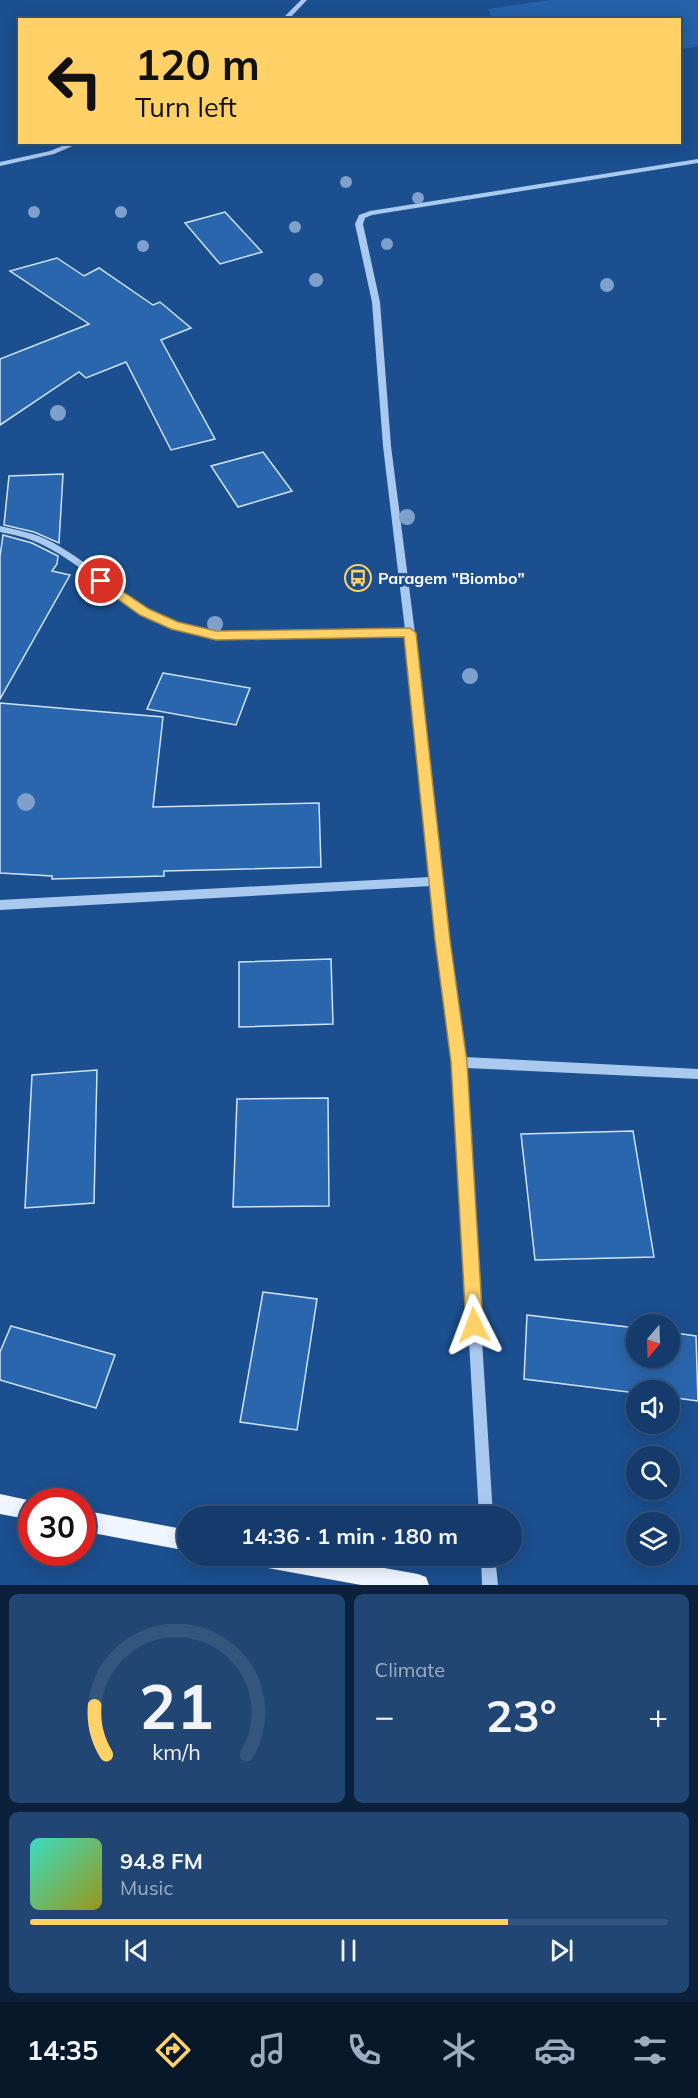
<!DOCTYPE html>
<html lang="en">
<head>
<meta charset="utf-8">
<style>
	body { margin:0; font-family:Mulish,sans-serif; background:#214673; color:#f1f3f6; height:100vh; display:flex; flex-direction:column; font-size:22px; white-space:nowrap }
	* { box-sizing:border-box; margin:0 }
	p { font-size:20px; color:#9dadc1 }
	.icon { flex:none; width:33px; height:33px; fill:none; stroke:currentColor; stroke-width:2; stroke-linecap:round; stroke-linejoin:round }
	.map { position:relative; height:1585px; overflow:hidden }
	.details { display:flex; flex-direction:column; gap:9px; padding:9px; background:#0b203b; flex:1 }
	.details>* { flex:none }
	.top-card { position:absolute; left:18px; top:18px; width:663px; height:126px; border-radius:0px; box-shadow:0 3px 15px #0003,0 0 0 2px #33557e; background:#ffd166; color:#111; overflow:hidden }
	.needle { width:39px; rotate:199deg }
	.controls { position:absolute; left:626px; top:1314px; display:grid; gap:12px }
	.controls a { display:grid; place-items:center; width:54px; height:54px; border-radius:50%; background:#143b6b; box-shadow:0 3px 15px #0003,0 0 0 2px #33557e; font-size:30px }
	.speed { position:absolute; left:18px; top:1488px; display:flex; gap:12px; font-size:30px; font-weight:700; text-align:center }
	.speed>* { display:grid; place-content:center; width:78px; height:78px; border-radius:50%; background:#143b6b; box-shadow:0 3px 15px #0003,0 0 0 2px #33557e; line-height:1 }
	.speed .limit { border:9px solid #d22; background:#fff; color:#111 }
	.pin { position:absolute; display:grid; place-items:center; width:51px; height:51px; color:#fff; margin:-26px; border:3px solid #fff; border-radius:50%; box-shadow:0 2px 6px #0007 }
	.me { position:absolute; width:66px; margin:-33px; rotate:357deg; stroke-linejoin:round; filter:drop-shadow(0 0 4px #0008) }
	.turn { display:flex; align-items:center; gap:21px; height:126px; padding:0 18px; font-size:27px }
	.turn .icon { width:78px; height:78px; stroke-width:2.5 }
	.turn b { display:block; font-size:42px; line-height:51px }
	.big { font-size:45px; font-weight:700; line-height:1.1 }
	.details .card { flex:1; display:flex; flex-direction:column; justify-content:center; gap:9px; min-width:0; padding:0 21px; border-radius:9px; background:#214673 }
	.details .dial { align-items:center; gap:0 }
	.dial svg { height:156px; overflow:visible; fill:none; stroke:#33557e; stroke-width:7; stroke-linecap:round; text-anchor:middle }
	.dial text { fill:#f1f3f6; stroke:none }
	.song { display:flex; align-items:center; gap:18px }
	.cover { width:72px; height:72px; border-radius:9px; background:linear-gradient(135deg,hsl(170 70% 55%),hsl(60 70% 35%)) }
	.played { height:6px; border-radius:3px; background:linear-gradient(90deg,#ffd166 75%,#33557e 75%) }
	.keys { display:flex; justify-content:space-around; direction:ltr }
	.heat { display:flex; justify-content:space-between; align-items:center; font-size:33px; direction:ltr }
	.details .tiles { flex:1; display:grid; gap:9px; grid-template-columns:1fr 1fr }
	.card:last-child { grid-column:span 2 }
	.trip { position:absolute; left:177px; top:1506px; width:345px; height:60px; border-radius:30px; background:#143b6b; box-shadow:0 3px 15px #0003,0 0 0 2px #33557e; font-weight:700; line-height:60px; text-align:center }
	.tabs { display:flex; height:96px; justify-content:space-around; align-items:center; background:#08182b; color:#9dadc1 }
	.tabs .icon { width:42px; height:42px }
	.tabs .active { color:#ffd166 }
	.tabs b { font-size:27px; color:#f1f3f6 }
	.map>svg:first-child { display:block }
</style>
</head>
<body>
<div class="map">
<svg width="698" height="1585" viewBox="0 0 698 1585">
	<rect width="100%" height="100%" fill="#1b4f8f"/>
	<path fill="#2461a8" d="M549 0H698V46L680 50V20L492 19 488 9Z"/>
	<path fill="#2a66ad" stroke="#cfe3fa" stroke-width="1.5" d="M225 212 262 252 220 264 185 223Z
		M57 258 84 276 99 268 153 305 160 302 191 328 161 340 215 439 171 450 126 362 86 378 79 372 0 425V359L89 324 10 271Z
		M263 452 292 491 238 507 211 466Z
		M63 474 59 543 34 532 4 525 9 476Z
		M3 535 32 543 58 556 57 564 52 571 70 575 0 699V556Z
		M163 673 250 688 236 725 147 709Z
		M0 703 163 717 153 807 319 803 321 867 164 871V876L52 879V876L0 873Z
		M331 959 333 1024 239 1027V962Z
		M97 1070 94 1203 25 1208 32 1075Z
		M328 1098 329 1206 233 1207 237 1099Z
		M633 1131 654 1257 535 1260 521 1134Z
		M263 1292 317 1299 297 1430 240 1422Z
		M527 1315 636 1328V1358H669V1332L696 1336 698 1401 669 1397V1390H636V1393L524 1379Z
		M11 1326 115 1355 96 1408 0 1380V1352Z"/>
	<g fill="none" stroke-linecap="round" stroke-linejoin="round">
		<path fill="#a9c9ee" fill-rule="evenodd" d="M301 0H307L288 20H281Z
			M72 142H82L54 154 0 166V162L50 151Z
			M698 159V163L372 215 365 218 363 224 380 302 391 446 415 633 448 940 464 1057 698 1069V1079L465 1068 493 1516H479L453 1062 431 886 0 910V900L430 877 406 636C369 636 333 637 296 638 254 639 209 643 170 627 122 608 89 568 43 545 29 538 15 535 0 532V526C18 530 35 533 52 542 96 566 131 605 178 623 210 635 244 632 277 632 320 631 362 630 405 630L383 446 372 302 355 224 359 215 370 211Z
			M481 1556H495L498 1585H482Z"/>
		<path fill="#f0f6ff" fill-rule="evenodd" d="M0 1494 37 1502H32V1520L0 1514Z
			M82 1510 188 1530V1551L82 1531Z
			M251 1556H317L418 1574 426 1577 429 1585H361L262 1567 255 1563Z"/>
	</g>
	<g fill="#7ea0ca">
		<circle cx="346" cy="182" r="6"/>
		<circle cx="418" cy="198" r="6"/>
		<circle cx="34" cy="212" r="6"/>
		<circle cx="121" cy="212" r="6"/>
		<circle cx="295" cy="227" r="6"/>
		<circle cx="387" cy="244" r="6"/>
		<circle cx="143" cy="246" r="6"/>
		<circle cx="316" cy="280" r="7"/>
		<circle cx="607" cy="285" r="7"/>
		<circle cx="58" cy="413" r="8"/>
		<circle cx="407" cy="517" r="8"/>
		<circle cx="215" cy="624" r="8"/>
		<circle cx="470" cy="676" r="8"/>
		<circle cx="26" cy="802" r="9"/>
	</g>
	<path fill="#ffd166" stroke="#a68842" stroke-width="1.5" d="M101 577 149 609 178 622 216 631 410 628 416 633 450 940 467 1062 483 1325 481 1331 474 1334 468 1331 466 1325 451 1062 435 940 404 637 216 640 171 629 140 615 97 584V578Z"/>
	<defs>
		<symbol id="bus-ring" viewBox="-11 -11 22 22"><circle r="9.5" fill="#1b4f8f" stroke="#ffd166" stroke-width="1.5"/><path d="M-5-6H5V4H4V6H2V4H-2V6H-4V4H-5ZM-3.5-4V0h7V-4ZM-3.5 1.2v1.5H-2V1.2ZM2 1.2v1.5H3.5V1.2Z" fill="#ffd166"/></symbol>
	</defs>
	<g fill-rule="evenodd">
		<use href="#bus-ring" x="343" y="563" width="30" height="30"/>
	</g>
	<g text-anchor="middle" stroke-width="6" stroke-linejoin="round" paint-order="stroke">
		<g font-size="16" font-weight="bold" fill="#fff" stroke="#1b4f8f" text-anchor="start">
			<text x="378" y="584">Paragem "Biombo"</text>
		</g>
	</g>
</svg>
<div class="controls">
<a><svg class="needle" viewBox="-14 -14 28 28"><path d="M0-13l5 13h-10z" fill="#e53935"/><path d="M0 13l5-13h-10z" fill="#9dadc1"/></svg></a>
<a><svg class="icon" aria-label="sound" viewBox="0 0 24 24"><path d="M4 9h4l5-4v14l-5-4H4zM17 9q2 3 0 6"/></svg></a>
<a><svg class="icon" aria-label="search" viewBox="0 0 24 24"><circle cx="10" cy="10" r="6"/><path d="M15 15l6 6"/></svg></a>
<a><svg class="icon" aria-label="layers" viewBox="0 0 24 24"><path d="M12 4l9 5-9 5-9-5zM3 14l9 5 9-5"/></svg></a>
</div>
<div class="speed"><div class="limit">30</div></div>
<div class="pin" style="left:101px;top:581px;background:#d93025"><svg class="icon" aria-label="arrive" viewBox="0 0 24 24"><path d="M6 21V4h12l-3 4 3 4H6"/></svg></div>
<svg class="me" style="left:474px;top:1325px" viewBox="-20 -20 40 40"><path d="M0-17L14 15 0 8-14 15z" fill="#ffd166" stroke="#fff" stroke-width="4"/></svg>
<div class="trip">14:36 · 1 min · 180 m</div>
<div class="top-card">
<div class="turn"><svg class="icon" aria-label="left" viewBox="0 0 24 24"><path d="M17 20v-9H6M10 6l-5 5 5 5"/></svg><div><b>120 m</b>Turn left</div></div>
</div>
</div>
<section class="details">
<div class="tiles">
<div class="card dial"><svg viewBox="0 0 100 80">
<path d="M14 69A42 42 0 1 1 86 69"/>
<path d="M14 69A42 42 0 0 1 8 44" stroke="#ffd166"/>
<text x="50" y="56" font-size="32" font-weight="700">21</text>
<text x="50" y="72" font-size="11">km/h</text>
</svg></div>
<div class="card"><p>Climate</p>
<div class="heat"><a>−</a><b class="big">23°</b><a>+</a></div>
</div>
<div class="card">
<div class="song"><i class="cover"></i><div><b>94.8 FM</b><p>Music</p></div></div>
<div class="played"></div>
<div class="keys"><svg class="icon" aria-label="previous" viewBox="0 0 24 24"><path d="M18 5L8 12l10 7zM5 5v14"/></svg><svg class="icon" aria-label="pause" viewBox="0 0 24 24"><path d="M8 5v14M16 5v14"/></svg><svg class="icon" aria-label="next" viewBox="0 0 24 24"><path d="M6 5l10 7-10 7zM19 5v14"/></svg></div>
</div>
</div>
</section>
<nav class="tabs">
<b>14:35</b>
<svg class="icon active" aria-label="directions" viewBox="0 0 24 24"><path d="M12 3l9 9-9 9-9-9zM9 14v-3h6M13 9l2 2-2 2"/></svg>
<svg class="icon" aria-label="music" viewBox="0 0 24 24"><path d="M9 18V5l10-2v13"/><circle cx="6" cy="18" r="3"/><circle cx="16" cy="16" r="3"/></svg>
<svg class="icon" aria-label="phone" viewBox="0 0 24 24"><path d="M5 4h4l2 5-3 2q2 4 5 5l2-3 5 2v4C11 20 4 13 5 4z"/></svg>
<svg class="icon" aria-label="climate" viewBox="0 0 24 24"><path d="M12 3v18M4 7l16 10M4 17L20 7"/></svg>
<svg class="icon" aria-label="car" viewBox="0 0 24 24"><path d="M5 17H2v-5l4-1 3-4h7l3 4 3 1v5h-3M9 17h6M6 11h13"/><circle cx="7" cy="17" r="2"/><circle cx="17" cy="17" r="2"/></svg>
<svg class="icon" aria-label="filters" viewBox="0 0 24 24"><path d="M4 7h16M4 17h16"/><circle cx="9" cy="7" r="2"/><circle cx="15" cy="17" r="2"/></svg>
</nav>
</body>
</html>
